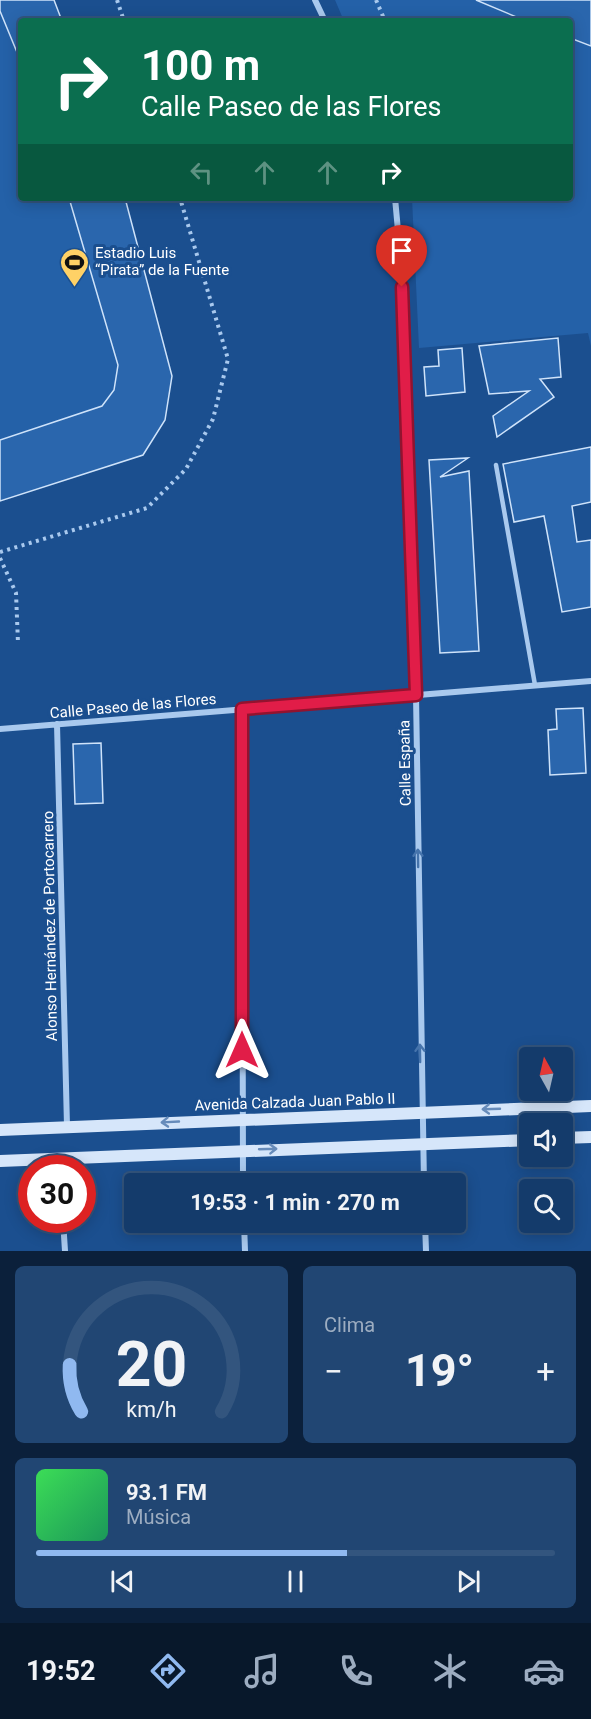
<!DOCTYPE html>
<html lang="es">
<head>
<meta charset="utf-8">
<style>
	body { margin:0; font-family:Roboto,sans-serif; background:#214673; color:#f1f3f6; height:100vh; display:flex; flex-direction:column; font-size:22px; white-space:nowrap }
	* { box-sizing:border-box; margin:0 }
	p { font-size:20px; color:#9dadc1 }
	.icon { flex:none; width:33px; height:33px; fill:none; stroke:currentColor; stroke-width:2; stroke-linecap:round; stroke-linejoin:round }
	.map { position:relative; height:1251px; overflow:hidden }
	.sheet { display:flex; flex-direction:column; gap:15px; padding:15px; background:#0b203b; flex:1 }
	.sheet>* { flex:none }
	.banner { position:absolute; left:18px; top:18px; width:555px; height:183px; border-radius:6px; box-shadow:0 3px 15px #0003,0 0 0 2px #33557e; background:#0b6e4f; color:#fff; overflow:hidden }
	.needle { width:39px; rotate:352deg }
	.controls { position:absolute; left:519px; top:1047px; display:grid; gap:12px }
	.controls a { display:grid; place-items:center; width:54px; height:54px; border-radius:6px; background:#143b6b; box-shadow:0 3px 15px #0003,0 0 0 2px #33557e; font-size:30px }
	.speed { position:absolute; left:18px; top:1155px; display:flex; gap:12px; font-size:30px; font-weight:700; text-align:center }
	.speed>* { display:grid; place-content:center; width:78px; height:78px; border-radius:50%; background:#143b6b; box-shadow:0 3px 15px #0003,0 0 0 2px #33557e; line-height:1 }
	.speed .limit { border:9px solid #d22; background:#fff; color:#111 }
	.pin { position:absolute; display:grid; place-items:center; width:51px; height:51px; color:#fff; margin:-62px -26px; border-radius:50% 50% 50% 0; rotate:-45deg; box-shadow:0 0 6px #0007 }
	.pin .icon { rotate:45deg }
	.me { position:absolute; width:66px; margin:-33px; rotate:0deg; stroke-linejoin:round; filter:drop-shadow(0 0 4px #0008) }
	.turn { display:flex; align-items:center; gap:21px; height:126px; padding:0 24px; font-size:27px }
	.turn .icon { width:78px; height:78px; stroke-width:2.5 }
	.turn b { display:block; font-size:42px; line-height:51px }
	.lanes { display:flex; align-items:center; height:57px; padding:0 24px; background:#0003; justify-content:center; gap:30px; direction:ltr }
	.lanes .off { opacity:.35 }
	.big { font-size:45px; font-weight:700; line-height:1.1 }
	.sheet .widget { flex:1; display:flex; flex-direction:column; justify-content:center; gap:9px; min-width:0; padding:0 21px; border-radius:9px; background:#214673 }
	.sheet .dial { align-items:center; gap:0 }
	.dial svg { height:156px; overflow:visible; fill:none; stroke:#33557e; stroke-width:7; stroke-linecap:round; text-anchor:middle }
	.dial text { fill:#f1f3f6; stroke:none }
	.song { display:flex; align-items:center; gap:18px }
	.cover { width:72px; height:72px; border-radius:9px; background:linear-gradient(135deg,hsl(130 70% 55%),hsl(150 70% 35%)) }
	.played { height:6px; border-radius:3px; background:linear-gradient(90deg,#90b9f0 60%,#33557e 60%) }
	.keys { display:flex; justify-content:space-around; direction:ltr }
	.heat { display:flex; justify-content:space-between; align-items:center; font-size:33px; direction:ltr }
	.sheet .tiles { flex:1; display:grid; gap:15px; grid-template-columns:1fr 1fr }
	.widget:last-child { grid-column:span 2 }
	.trip { position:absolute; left:124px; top:1173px; width:342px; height:60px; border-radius:6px; background:#143b6b; box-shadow:0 3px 15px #0003,0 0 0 2px #33557e; font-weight:700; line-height:60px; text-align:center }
	.tabs { display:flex; height:96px; justify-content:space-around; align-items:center; background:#08182b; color:#9dadc1 }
	.tabs .icon { width:42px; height:42px }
	.tabs .current { color:#90b9f0 }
	.tabs b { font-size:27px; color:#f1f3f6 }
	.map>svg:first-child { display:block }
</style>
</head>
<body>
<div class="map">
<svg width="591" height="1251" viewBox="0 0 591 1251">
	<rect width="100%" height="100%" fill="#1b4f8f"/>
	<path fill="#2461a8" d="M0 0 21 21V198H125L172 376 165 420 143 455 0 501Z
		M335 0H591V346L588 333 419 348 412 198H570V21H344Z"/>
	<path fill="#2a66ad" stroke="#cfe3fa" stroke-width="1.5" d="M0 0H54L62 21H21V62L0 11Z
		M476 0H591V46L570 38V21H526Z
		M69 198H125L172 376 165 420 143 455 0 501V440L102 406 114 390 118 365Z
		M558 338 561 377 540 379 554 397 497 437 493 416 529 391 489 394 479 346Z
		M462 348 465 392 426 396 424 367 439 366 438 350Z
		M591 447V502L572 506 577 542 591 540V607L562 612 544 516 514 522 503 464Z
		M468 458 440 477 469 471 479 651 440 653 429 460Z
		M583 708 586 773 550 775 548 730 557 729 556 709Z
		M101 743 103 803 75 804 73 744Z"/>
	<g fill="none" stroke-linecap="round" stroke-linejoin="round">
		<path stroke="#a9c9ee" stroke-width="4" stroke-dasharray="3 4.5" stroke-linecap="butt" d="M117 0 124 21
			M376 0 385 21
			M0 552 147 508 186 469 213 419 228 359 180 198
			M0 558 16 593 18 643"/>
		<path stroke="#a9c9ee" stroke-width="4.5" d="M496 465 535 685"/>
		<path stroke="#a9c9ee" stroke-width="6" d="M315 0 325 21
			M395 198 401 263 416 695 424 1184
			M242 709 243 1184
			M57 724 67 1126
			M0 729 591 681
			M60 1159 61 1168
			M63 1220 65 1251
			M244 1222 245 1251
			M425 1222 426 1251"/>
		<path stroke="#d6e6fa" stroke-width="12" d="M0 1130 591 1106
			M562 1138 591 1137
			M0 1161 530 1140"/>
	</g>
	<defs><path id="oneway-shaft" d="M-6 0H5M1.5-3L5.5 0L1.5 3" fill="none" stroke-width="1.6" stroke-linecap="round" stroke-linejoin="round" transform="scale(1.5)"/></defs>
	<g stroke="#4674ac">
		<use href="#oneway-shaft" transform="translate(418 858) rotate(-91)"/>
		<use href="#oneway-shaft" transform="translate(420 1053) rotate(-91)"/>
	</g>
	<g stroke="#668bba">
		<use href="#oneway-shaft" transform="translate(491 1109) rotate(178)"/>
		<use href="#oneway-shaft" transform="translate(170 1122) rotate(177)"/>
		<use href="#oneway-shaft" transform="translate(268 1149) rotate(-2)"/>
	</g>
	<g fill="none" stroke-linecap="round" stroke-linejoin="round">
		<defs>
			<path id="route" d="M242 1050V709L416 695 402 287"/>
		</defs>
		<use href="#route" stroke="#92132f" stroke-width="15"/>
		<use href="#route" stroke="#e11d48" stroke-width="10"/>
	</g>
	<defs>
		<symbol id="stadium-pin" viewBox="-11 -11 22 30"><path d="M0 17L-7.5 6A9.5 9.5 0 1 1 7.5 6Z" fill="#ffd166" stroke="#1b4f8f"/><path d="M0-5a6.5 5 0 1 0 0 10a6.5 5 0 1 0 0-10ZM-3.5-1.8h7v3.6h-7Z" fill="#111"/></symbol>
	</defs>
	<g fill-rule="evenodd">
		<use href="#stadium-pin" x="58" y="246" width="33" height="45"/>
	</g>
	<g text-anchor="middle" stroke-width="6" stroke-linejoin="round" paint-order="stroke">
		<g font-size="15" fill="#fff" stroke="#1b4f8f" text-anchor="start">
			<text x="95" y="258">Estadio Luis<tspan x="95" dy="17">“Pirata” de la Fuente</tspan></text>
		</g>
		<g font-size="15" fill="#fff" stroke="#1b4f8f">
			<text transform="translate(133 706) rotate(-5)" y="5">Calle Paseo de las Flores</text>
			<text transform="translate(405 763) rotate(-91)" y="5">Calle España</text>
			<text transform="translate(50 926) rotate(-91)" y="5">Alonso Hernández de Portocarrero</text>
			<text transform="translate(295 1102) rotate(-2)" y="5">Avenida Calzada Juan Pablo II</text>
		</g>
	</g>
</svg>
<div class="controls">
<a><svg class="needle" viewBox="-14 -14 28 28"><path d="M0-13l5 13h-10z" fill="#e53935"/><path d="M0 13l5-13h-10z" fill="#9dadc1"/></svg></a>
<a><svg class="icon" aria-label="sound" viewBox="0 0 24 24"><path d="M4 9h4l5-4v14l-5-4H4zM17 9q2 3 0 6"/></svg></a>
<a><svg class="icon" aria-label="search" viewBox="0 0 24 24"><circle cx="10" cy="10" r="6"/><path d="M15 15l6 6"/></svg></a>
</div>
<div class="speed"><div class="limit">30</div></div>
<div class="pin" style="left:402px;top:287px;background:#d93025"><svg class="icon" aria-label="arrive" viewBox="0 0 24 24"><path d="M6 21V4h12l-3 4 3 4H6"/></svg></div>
<svg class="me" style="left:242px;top:1050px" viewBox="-20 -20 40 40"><path d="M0-17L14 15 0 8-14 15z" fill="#e11d48" stroke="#fff" stroke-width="4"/></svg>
<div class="trip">19:53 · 1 min · 270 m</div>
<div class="banner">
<div class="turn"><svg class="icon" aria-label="right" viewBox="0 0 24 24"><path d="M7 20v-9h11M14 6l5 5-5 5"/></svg><div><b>100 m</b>Calle Paseo de las Flores</div></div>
<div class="lanes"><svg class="icon off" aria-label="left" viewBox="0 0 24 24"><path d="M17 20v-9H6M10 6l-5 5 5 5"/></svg><svg class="icon off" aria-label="ahead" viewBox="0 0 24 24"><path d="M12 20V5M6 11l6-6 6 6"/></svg><svg class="icon off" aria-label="ahead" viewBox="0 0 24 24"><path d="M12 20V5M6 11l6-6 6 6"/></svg><svg class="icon" aria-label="right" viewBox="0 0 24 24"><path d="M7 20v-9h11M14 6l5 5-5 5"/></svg></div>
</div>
</div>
<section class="sheet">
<div class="tiles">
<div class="widget dial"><svg viewBox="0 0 100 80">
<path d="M14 69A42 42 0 1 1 86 69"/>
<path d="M14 69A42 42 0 0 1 8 45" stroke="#90b9f0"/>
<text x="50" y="56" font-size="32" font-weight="700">20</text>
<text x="50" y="72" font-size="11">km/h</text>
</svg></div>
<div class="widget"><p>Clima</p>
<div class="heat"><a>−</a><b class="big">19°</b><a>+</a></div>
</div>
<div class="widget">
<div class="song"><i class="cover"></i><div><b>93.1 FM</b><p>Música</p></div></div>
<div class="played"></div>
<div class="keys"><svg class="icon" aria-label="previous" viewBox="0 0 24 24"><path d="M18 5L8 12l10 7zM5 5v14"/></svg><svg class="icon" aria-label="pause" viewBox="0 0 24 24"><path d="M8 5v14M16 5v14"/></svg><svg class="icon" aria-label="next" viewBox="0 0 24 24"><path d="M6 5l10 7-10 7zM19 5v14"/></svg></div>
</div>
</div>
</section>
<nav class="tabs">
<b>19:52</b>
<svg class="icon current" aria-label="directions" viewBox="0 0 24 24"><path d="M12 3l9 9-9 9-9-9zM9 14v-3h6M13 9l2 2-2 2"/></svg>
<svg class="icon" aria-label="music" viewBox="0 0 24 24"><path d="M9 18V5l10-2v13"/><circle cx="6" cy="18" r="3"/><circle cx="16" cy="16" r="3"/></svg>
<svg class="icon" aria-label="phone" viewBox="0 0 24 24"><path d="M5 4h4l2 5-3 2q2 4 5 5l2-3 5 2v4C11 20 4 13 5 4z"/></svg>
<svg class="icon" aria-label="climate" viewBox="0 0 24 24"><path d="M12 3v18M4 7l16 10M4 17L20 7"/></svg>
<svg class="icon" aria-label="car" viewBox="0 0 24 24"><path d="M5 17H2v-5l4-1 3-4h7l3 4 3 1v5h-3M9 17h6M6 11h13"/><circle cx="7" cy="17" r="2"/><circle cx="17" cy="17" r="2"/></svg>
</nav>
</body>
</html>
